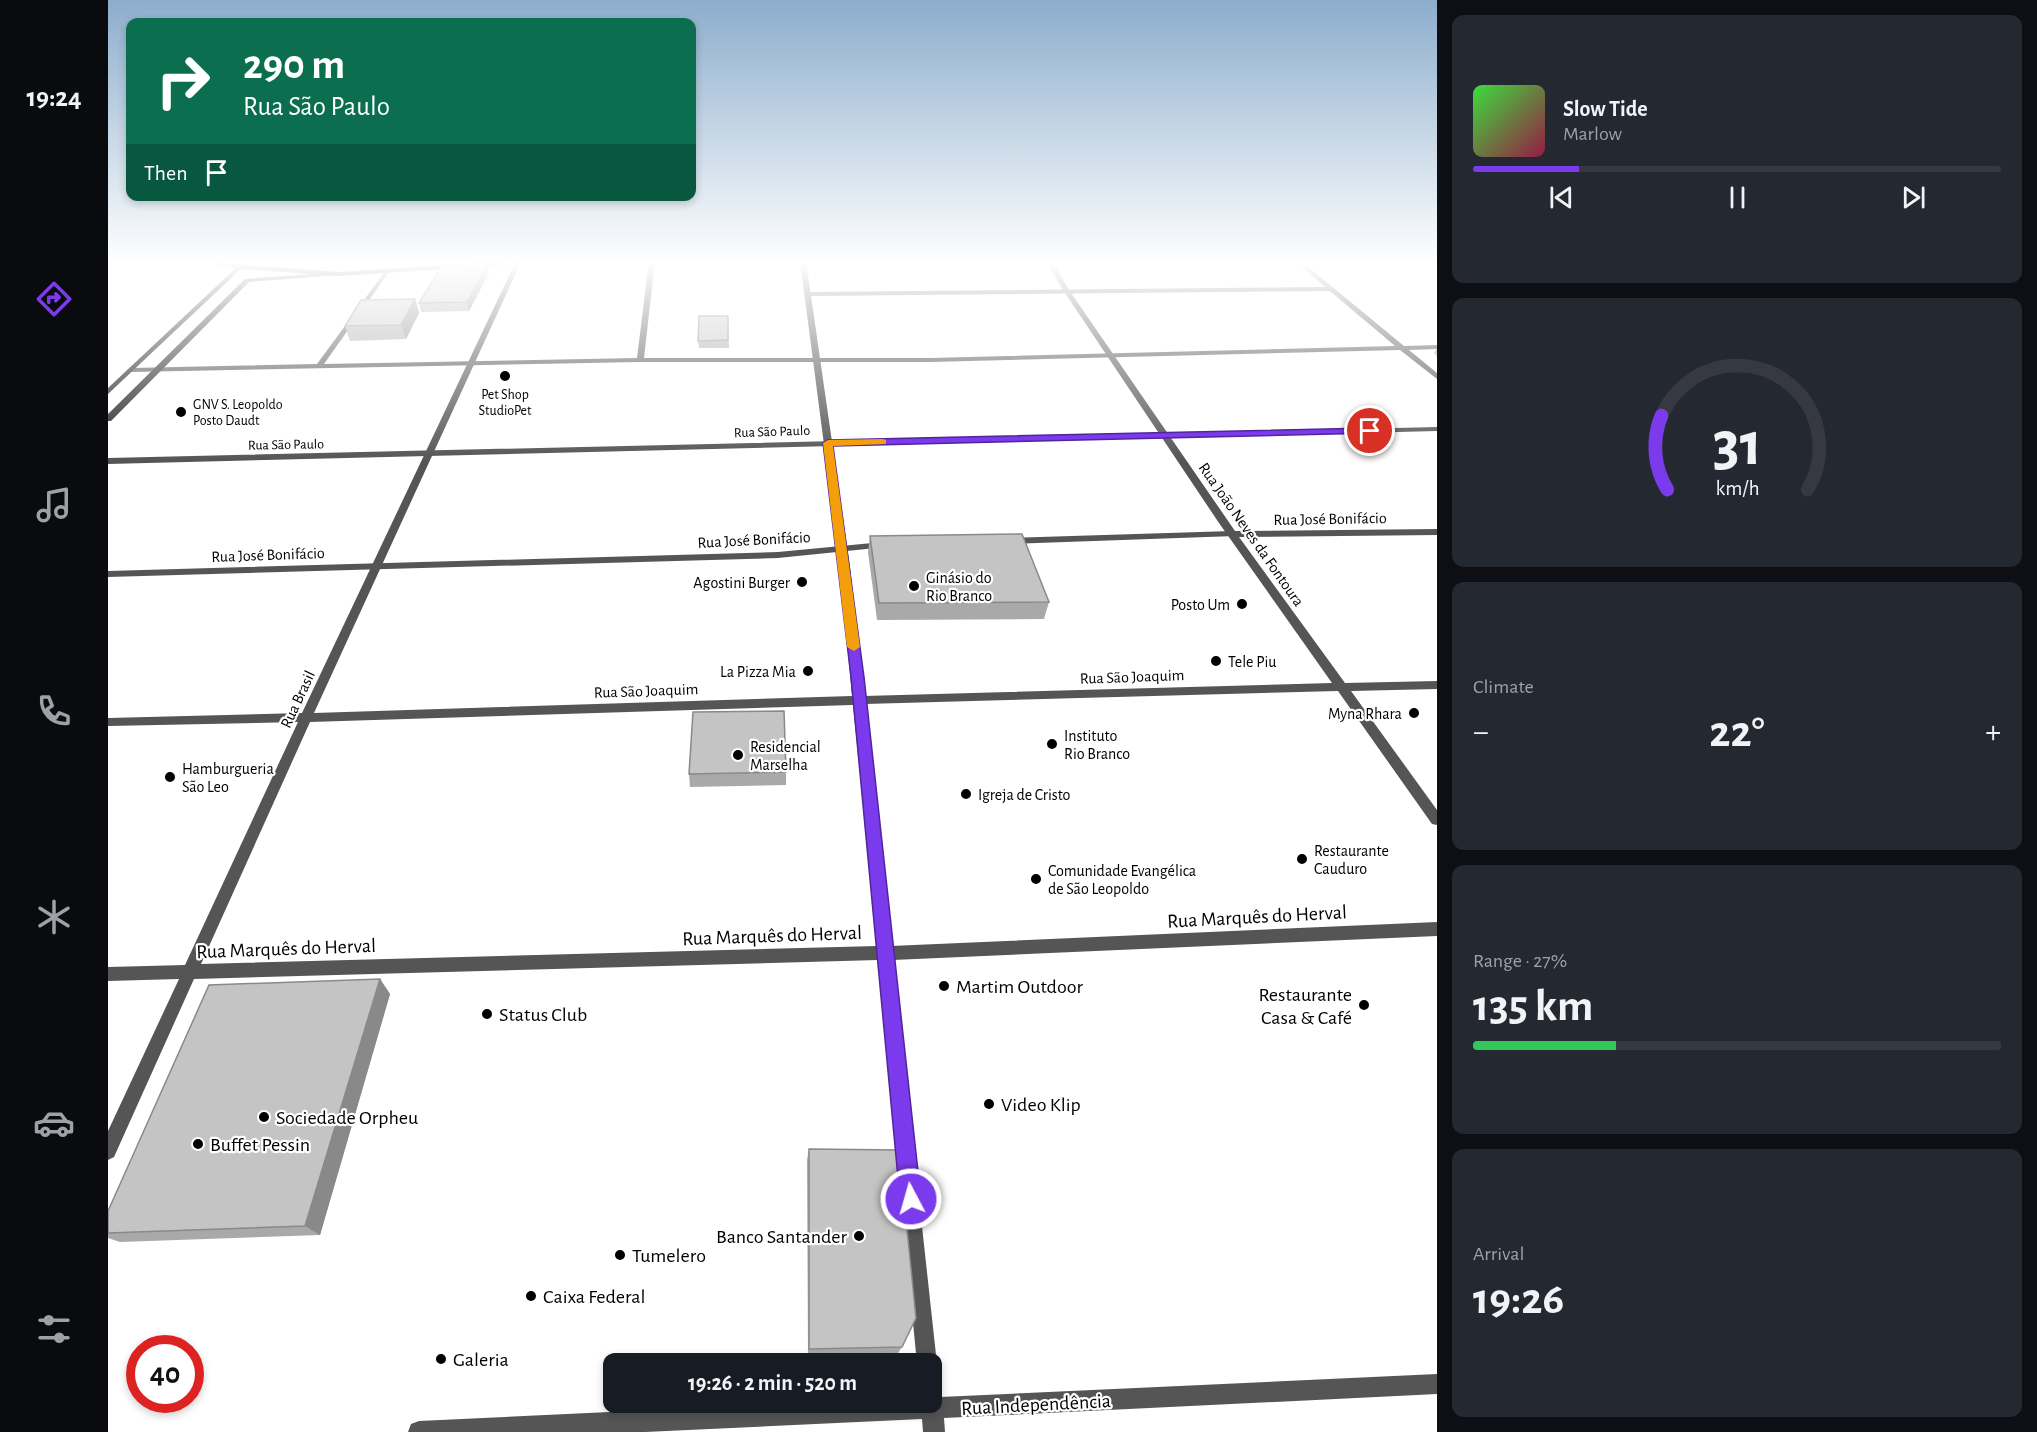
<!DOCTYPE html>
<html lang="en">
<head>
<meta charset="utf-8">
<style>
	body { margin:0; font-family:"Alegreya Sans",sans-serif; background:#242831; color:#f1f3f6; height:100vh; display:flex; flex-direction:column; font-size:22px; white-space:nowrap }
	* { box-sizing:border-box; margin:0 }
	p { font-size:20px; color:#9ea1a6 }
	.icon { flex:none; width:33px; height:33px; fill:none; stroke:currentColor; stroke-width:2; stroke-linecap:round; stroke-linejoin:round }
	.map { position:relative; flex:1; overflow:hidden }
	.sheet { display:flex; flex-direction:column; gap:15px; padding:15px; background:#0d0f14; width:600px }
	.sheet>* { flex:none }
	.top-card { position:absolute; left:18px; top:18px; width:570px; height:183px; border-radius:12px; box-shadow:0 3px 9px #0003; background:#0b6e4f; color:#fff; overflow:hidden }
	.speed { position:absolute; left:18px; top:1335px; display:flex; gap:12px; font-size:30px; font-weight:700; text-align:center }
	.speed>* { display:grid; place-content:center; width:78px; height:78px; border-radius:50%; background:#171b24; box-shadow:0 3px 9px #0003; line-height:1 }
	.speed .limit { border:9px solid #d22; background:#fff; color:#111 }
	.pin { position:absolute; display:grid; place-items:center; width:51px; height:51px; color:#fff; margin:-26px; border:3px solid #fff; border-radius:50%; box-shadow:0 2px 6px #0007 }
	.me { position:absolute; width:66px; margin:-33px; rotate:354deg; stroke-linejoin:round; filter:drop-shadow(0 0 4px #0008) }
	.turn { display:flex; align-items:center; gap:21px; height:126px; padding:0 18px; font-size:27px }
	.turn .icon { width:78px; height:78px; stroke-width:2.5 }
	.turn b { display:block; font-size:42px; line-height:51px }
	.then { display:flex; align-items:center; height:57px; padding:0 18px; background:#0003; gap:12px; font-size:22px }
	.big { font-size:45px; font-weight:700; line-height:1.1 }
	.sheet .widget { flex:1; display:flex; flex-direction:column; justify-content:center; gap:9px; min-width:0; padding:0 21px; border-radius:12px; background:#242831 }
	.sheet .dial { align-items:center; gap:0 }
	.dial svg { height:156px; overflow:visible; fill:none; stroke:#363941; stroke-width:7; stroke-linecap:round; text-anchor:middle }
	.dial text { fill:#f1f3f6; stroke:none }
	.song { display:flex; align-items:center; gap:18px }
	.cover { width:72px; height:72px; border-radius:9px; background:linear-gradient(135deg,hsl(120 70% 55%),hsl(340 70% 35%)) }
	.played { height:6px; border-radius:3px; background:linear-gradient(90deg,#7c3aed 20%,#363941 20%) }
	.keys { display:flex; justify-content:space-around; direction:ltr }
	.heat { display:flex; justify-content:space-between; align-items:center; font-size:33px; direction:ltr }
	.charge { height:9px; border-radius:4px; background:linear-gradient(90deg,#34c759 27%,#363941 0) }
	.trip { position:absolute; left:495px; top:1353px; width:339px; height:60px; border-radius:12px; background:#171b24; box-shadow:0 3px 9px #0003; font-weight:700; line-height:60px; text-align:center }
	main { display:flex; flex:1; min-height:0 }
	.menu { display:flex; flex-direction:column; width:108px; justify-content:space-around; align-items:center; background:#090b0e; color:#9ea1a6 }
	.menu .icon { width:42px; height:42px }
	.menu .on { color:#7c3aed }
	.menu b { font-size:27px; color:#f1f3f6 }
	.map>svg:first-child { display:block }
</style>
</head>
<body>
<main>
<nav class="menu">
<b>19:24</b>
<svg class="icon on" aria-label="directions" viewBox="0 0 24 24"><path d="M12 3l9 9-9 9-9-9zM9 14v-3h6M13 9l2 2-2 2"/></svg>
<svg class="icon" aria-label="music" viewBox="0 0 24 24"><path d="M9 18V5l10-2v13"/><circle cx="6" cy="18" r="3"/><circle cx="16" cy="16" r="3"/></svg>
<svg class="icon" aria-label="phone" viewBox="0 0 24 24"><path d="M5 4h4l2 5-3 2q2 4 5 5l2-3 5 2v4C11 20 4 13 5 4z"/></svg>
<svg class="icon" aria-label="climate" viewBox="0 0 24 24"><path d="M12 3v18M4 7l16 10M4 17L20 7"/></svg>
<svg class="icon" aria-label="car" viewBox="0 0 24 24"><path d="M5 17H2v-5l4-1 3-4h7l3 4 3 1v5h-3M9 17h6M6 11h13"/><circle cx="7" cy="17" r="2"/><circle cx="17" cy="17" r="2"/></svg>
<svg class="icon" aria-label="filters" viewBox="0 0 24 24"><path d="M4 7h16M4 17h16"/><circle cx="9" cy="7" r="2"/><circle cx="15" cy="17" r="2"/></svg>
</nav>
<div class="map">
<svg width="1329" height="1432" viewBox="0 0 1329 1432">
	<rect width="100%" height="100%" fill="#fff"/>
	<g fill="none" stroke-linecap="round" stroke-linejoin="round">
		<path fill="#555" fill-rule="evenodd" d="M541 261H547L536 358H822L1287 346 1222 291 701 296 698 294 701 292 1217 287 1187 261H1193L1296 346 1329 345V349L1301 350 1329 373V379L1292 350 822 362H532L23 372 19 370 23 368 209 364 278 270 281 272 216 364 529 358Z
			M1329 427V431L0 464V458Z
			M1124 531 1127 532V536L903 544 898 541 903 538Z
			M775 542 780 545 778 547 670 558 0 577V571L670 552Z"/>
		<path fill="#555" fill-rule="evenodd" d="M408 261 413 262 206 713 744 696 732 567 692 261H698L742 567 756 696 1224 683 1111 523 955 290 938 261H944L961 290 1127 531 1329 529V535L1131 537 1237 683 1329 681V689L1243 691 1329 810V825L1324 824 1230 691 757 704 783 946 1329 922V936L785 960 829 1364 826 1371 824 1372V1364H809L770 960 86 979 6 1157 0 1160V1131L71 979 0 981V967L77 965 190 722 0 726V718L194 713ZM745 705 769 946 93 964 202 722Z
			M1329 1374V1394L836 1418 837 1432H815L814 1419 537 1432H300L303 1424 311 1421 712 1402H824V1392L832 1397Z"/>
		<path fill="#222" fill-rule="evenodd" d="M130 266 135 267 0 394V388Z
			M229 272 231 275 141 282 3 421H0V414L137 279Z"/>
		<path fill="#000" fill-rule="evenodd" d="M89 261 232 272 396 261H428L424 263 232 276 132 269Z"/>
	</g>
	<path fill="#a9a9a9" d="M379 264 381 273 361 311 313 312 311 303Z
		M307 299 311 313 298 339 242 341 237 326Z
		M620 316 621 348H591L590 341Z
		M1329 348V356L1326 353Z
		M762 536 941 602 936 619 769 620 760 552Z
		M678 772V785L582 787 581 774Z
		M272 979 282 994 212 1235 12 1242 0 1238V1233Z
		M701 1149 794 1347 790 1353 700 1354 699 1160Z"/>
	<path fill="#898989" d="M379 264 381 273 361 311 359 302Z
		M307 299 311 313 298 339 293 325Z
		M272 979 282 994 212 1235 197 1226Z"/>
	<path fill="#c4c4c4" stroke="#898989" stroke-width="1.5" d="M379 264 359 302 311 303 334 266Z
		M307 299 293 325 237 326 253 300Z
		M591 316H620V340L590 341Z
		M914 534 941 602 771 603 762 536Z
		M676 711 678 772 581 774 585 712Z
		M272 979 197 1226 0 1233V1211L101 985Z
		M701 1149 791 1150 808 1318 794 1347 701 1349Z"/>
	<linearGradient id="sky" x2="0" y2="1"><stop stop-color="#8cadcc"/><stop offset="0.57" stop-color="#fff"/><stop offset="1" stop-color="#fff" stop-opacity="0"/></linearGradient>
	<rect width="1329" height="461" fill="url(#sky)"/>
	<path fill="#7c3aed" stroke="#51269a" stroke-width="1.5" d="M1262 428 1266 429V433L725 446 756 677 813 1199 810 1206 803 1209 795 1206 792 1199 743 677 715 443 720 440Z"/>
	<path fill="#f59e0b" d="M775 439 778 440V444L725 446 752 647 746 651 739 647 715 443 720 440Z"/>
	<g fill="#000" stroke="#fff" stroke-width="2">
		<circle cx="397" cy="376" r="6"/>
		<circle cx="73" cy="412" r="6"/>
		<circle cx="694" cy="582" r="6"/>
		<circle cx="806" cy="586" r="6"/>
		<circle cx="1134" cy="604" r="6"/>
		<circle cx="1108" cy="661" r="6"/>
		<circle cx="700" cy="671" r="6"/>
		<circle cx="1306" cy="713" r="6"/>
		<circle cx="944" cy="744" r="6"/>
		<circle cx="630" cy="755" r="6"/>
		<circle cx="62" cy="777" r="6"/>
		<circle cx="858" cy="794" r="6"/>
		<circle cx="1194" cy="859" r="6"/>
		<circle cx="928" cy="879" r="6"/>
		<circle cx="836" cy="986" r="6"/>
		<circle cx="1256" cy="1005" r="6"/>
		<circle cx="379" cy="1014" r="6"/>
		<circle cx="881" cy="1104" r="6"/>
		<circle cx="156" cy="1117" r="6"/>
		<circle cx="90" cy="1144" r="6"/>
		<circle cx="751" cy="1236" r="6"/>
		<circle cx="512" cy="1255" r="6"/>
		<circle cx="423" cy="1296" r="6"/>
		<circle cx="333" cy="1359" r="6"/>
	</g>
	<g text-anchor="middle" stroke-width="4.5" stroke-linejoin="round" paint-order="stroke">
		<g font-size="14" fill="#000" stroke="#fff">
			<text x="397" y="399">Pet Shop<tspan x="397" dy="16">StudioPet</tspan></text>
			<text x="85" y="409" text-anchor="start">GNV S. Leopoldo<tspan x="85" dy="16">Posto Daudt</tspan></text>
		</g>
		<g font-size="14" fill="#000" stroke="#fff">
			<text transform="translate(664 431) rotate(-2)" y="5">Rua São Paulo</text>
			<text transform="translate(178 444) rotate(-1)" y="5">Rua São Paulo</text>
		</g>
		<g font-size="16" fill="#000" stroke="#fff">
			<text transform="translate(1222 518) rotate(-1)" y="6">Rua José Bonifácio</text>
			<text transform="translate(1144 534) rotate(55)" y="6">Rua João Neves da Fontoura</text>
			<text transform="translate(646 539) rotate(-3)" y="6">Rua José Bonifácio</text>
			<text transform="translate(160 554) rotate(-2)" y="6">Rua José Bonifácio</text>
			<text transform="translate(1024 676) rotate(-2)" y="6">Rua São Joaquim</text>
			<text transform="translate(538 690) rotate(-2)" y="6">Rua São Joaquim</text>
			<text transform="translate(189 699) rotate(-65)" y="6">Rua Brasil</text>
		</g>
		<g font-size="16" fill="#000" stroke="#fff" text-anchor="start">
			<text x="818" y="583">Ginásio do<tspan x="818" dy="18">Rio Branco</tspan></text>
			<text x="682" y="588" text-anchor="end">Agostini Burger</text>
			<text x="1122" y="610" text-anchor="end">Posto Um</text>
			<text x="1120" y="667">Tele Piu</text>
			<text x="688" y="677" text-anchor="end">La Pizza Mia</text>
			<text x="1294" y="719" text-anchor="end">Myna Rhara</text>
			<text x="956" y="741">Instituto<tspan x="956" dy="18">Rio Branco</tspan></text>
			<text x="642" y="752">Residencial<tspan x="642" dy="18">Marselha</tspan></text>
			<text x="74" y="774">Hamburgueria<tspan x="74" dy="18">São Leo</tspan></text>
			<text x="870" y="800">Igreja de Cristo</text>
			<text x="1206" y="856">Restaurante<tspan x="1206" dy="18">Cauduro</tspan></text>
			<text x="940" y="876">Comunidade Evangélica<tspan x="940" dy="18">de São Leopoldo</tspan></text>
		</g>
		<g font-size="20" fill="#000" stroke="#fff">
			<text transform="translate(1149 916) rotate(-3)" y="7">Rua Marquês do Herval</text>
			<text transform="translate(664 935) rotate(-2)" y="7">Rua Marquês do Herval</text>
			<text transform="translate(178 948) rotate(-2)" y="7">Rua Marquês do Herval</text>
			<text transform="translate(928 1404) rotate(-3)" y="7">Rua Independência</text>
		</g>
		<g font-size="20" fill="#000" stroke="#fff" text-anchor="start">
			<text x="848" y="993">Martim Outdoor</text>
			<text x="1244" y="1001" text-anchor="end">Restaurante<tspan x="1244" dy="23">Casa &amp; Café</tspan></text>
			<text x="391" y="1021">Status Club</text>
			<text x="893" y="1111">Video Klip</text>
			<text x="168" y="1124">Sociedade Orpheu</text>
			<text x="102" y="1151">Buffet Pessin</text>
			<text x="739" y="1243" text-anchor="end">Banco Santander</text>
			<text x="524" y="1262">Tumelero</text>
			<text x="435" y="1303">Caixa Federal</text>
			<text x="345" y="1366">Galeria</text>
		</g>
	</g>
</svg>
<div class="speed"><div class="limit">40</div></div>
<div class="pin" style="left:1262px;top:431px;background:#d93025"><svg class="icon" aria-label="arrive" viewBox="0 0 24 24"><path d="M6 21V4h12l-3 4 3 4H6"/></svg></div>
<svg class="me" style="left:803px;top:1199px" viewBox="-20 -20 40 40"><circle r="17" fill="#7c3aed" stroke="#fff" stroke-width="3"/><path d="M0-11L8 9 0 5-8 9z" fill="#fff"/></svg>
<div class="trip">19:26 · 2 min · 520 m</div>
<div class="top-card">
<div class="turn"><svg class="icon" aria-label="right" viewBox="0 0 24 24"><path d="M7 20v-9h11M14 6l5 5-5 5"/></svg><div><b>290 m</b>Rua São Paulo</div></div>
<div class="then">Then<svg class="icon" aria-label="arrive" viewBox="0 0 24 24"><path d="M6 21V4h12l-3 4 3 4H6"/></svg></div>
</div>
</div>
<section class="sheet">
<div class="widget">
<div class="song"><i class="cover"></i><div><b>Slow Tide</b><p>Marlow</p></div></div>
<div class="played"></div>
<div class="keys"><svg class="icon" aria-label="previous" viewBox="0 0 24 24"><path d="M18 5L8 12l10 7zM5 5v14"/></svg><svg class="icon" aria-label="pause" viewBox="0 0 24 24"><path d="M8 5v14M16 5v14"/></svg><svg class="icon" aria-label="next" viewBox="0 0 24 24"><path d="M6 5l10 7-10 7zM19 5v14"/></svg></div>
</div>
<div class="widget dial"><svg viewBox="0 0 100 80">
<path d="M14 69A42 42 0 1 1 86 69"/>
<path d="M14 69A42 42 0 0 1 11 31" stroke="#7c3aed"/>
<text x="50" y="56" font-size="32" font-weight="700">31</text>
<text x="50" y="72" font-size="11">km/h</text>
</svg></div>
<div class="widget"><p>Climate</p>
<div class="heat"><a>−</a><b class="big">22°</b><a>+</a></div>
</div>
<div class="widget"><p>Range · 27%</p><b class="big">135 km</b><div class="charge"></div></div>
<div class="widget"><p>Arrival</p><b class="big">19:26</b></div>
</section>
</main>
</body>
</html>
